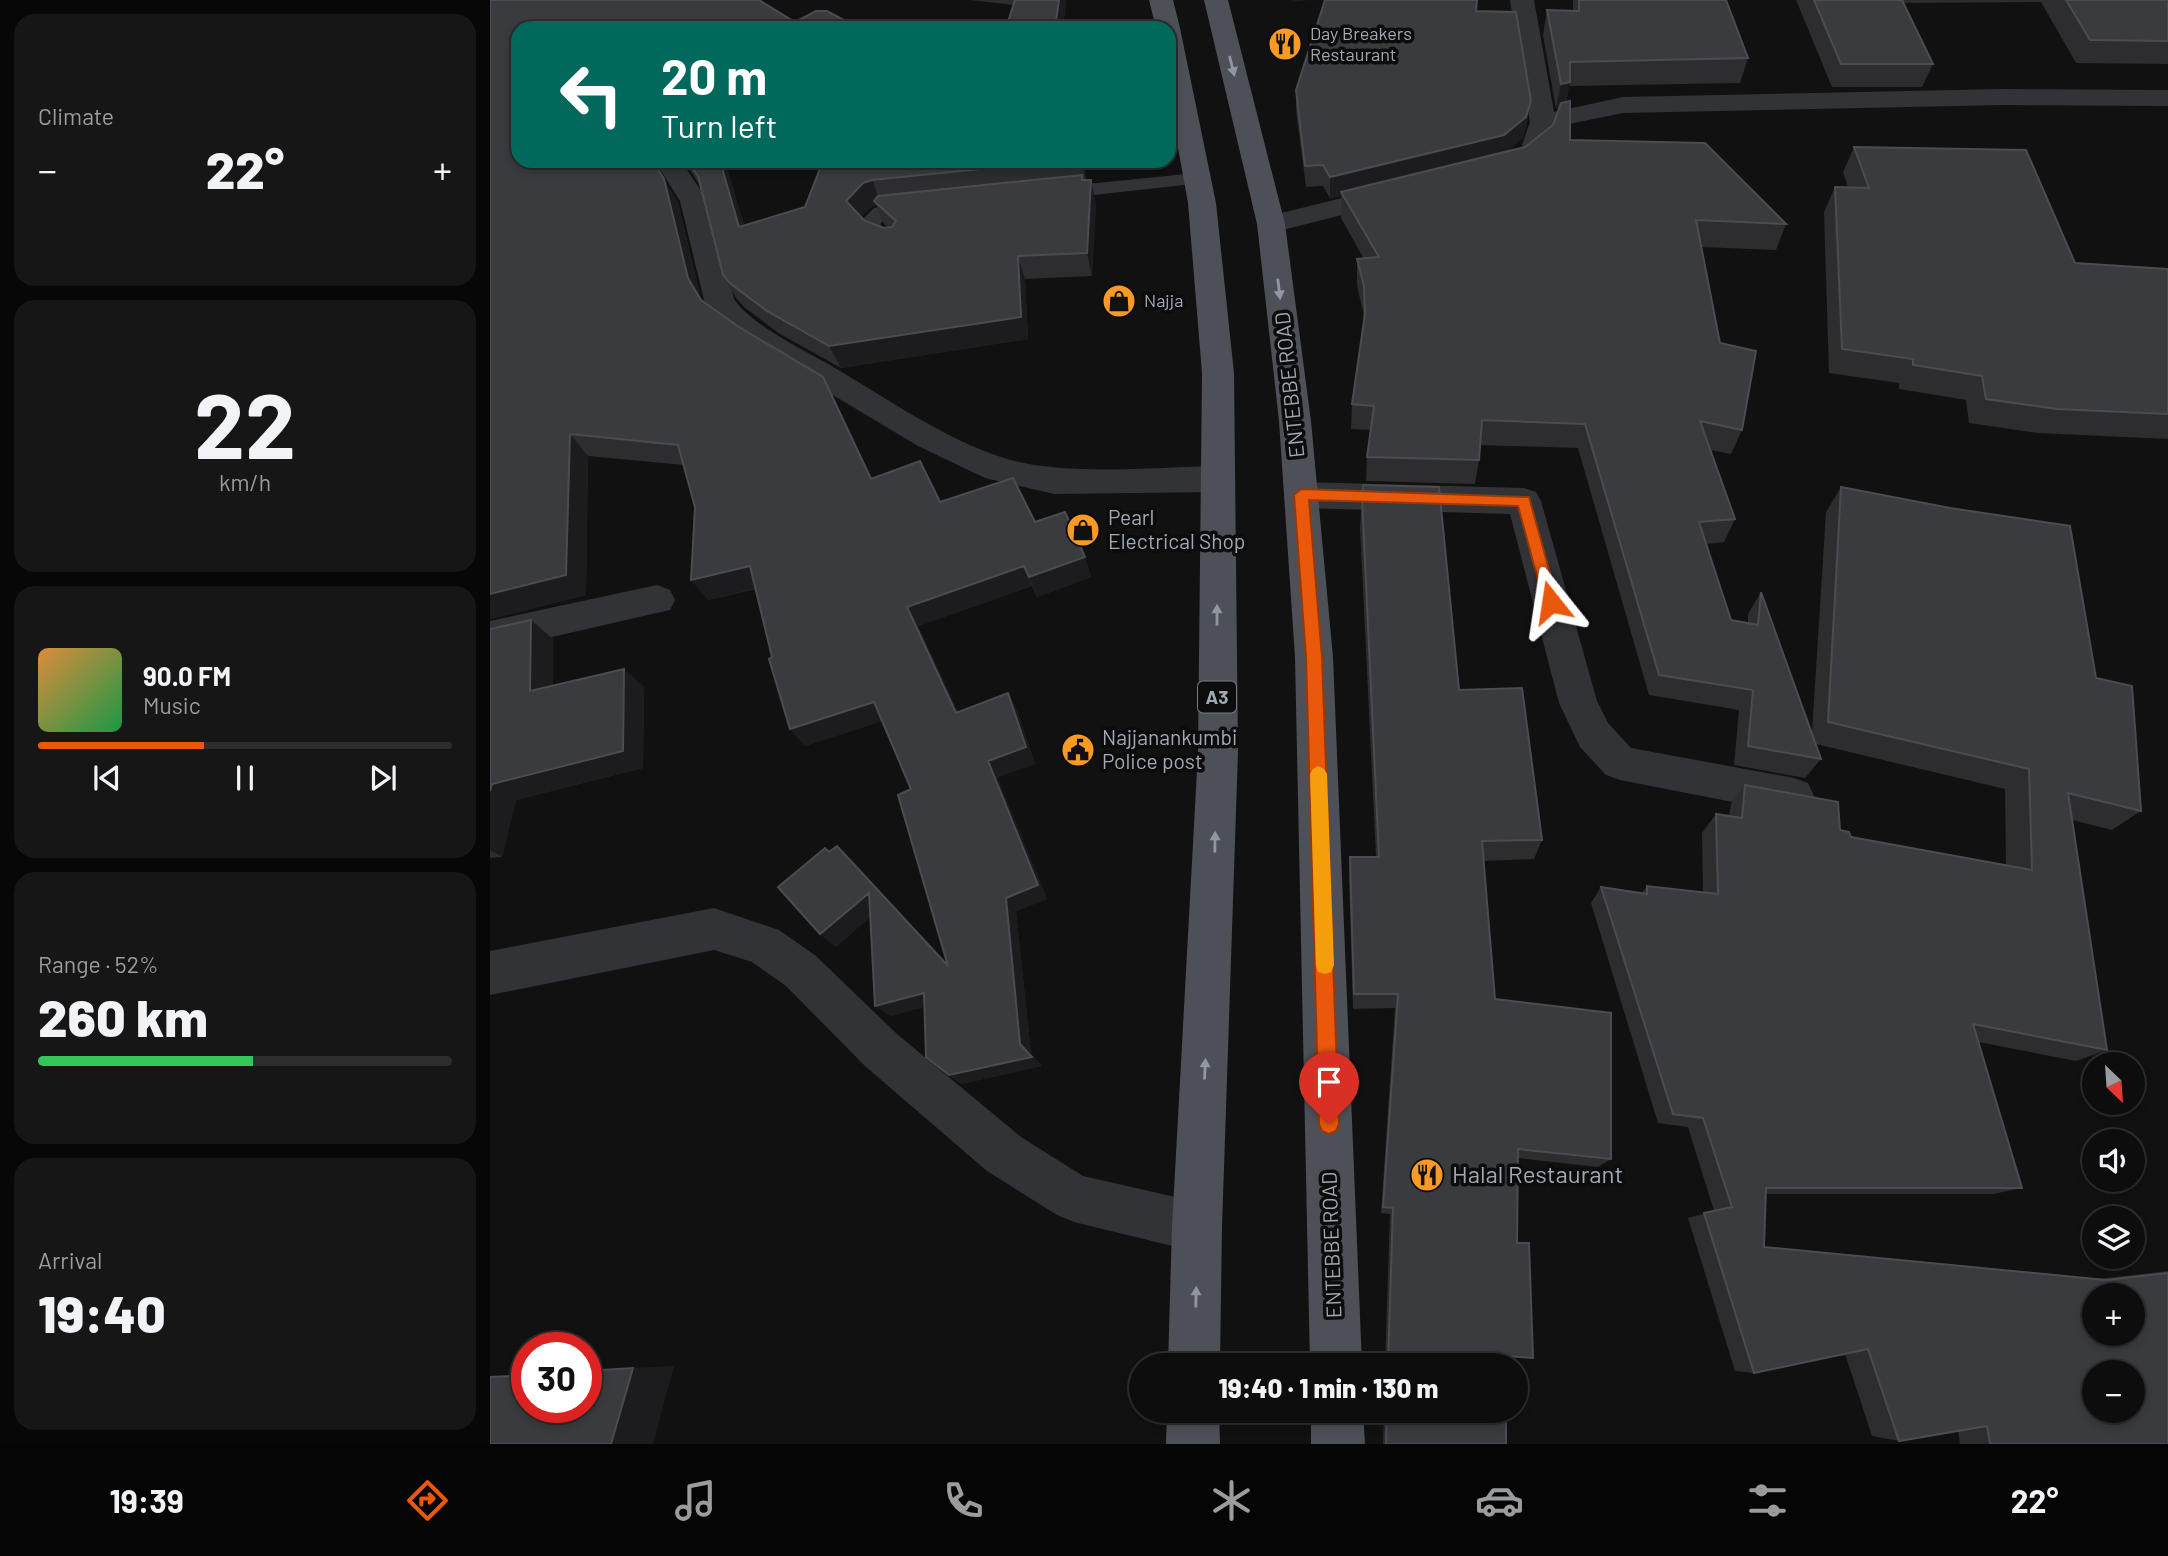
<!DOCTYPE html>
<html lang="en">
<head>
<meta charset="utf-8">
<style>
	body { margin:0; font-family:Barlow,sans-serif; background:#161617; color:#f1f3f6; height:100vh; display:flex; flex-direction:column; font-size:26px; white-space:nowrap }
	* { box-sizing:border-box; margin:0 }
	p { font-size:23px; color:#9a9c9e }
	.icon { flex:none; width:38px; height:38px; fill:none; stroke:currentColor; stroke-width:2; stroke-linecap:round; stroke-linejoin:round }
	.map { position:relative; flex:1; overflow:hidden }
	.sheet { display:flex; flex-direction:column; gap:14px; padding:14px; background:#070708; width:490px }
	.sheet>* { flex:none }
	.hud { position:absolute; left:21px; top:21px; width:665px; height:147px; border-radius:21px; box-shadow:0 4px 10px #0003,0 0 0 2px #2d2d2e; background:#00695c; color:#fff; overflow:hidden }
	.needle { width:46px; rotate:155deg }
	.fabs { position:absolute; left:1592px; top:1052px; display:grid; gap:14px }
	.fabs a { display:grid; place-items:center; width:63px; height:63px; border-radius:50%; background:#0d0d0e; box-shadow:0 4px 10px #0003,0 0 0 2px #2d2d2e; font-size:35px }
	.speed { position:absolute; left:21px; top:1332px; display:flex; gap:14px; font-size:35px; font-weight:700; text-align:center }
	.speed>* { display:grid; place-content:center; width:91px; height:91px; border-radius:50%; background:#0d0d0e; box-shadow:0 4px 10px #0003,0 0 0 2px #2d2d2e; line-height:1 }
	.speed .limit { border:10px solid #d22; background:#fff; color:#111 }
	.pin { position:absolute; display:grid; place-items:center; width:60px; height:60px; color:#fff; margin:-72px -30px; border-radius:50% 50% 50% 0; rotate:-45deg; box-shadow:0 0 7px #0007 }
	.pin .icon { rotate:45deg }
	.me { position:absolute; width:77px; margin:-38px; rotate:345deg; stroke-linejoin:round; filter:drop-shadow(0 0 5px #0008) }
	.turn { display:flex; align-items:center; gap:24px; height:147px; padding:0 35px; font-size:32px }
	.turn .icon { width:91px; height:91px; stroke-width:2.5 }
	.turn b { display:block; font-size:49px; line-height:60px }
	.big { font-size:52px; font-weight:800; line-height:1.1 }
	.sheet .widget { flex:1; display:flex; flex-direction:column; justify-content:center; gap:10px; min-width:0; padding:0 24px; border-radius:21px; background:#161617 }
	.sheet .dial { align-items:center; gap:0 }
	.dial b { font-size:91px; line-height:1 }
	.song { display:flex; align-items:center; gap:21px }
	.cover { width:84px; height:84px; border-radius:10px; background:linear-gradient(135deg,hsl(30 70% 55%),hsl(140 70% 35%)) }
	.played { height:7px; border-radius:4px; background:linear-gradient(90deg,#ea580c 40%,#2d2d2e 40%) }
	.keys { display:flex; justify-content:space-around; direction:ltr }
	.heat { display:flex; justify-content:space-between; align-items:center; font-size:38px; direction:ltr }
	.charge { height:10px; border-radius:5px; background:linear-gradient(90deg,#34c759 52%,#2d2d2e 0) }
	.trip { position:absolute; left:639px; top:1353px; width:399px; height:70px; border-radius:35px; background:#0d0d0e; box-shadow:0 4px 10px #0003,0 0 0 2px #2d2d2e; font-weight:800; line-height:70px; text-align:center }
	.menu { display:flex; height:112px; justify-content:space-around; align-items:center; background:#050506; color:#9a9c9e }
	.menu .icon { width:49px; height:49px }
	.menu .current { color:#ea580c }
	.menu b { font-size:32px; color:#f1f3f6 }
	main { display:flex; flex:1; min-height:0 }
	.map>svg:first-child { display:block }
</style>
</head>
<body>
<main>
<section class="sheet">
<div class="widget"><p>Climate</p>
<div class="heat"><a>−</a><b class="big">22°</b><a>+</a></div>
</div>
<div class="widget dial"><b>22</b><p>km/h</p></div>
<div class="widget">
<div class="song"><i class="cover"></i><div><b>90.0 FM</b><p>Music</p></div></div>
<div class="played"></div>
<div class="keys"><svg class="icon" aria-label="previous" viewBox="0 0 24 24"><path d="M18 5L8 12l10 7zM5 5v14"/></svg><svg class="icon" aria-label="pause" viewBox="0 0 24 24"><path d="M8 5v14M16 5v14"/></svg><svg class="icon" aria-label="next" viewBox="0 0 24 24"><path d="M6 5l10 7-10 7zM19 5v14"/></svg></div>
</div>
<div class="widget"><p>Range · 52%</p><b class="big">260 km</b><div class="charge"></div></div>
<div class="widget"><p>Arrival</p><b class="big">19:40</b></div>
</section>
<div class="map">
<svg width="1678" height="1444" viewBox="0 0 1678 1444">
	<rect width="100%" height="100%" fill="#111112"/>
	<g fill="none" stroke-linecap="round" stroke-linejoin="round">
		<path fill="#323337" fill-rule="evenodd" d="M705 173 712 175 714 179 712 183 568 199 559 193 568 187Z
			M425 202 432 204 434 208 432 212 397 217 390 224 412 244 409 248H395L368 224 384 208Z"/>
		<path fill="#323337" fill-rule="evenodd" d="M1020 0H1044L1064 112 1133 97 1513 89 1678 90V106L1513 105 1133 113 1064 127 1054 151 1045 153 1036 151 1032 145 1040 122Z
			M165 161H191L218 201 244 299C260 324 314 350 340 365 393 396 456 440 514 458 574 477 664 467 727 466L739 470 744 479 739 488 727 492 564 494 495 478 428 446 263 347 227 321 214 300 190 201Z
			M901 186 911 188 915 194 911 200 781 233 771 230 767 224 771 218Z
			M811 482 1034 488 1046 492 1051 501 1107 701 1118 723 1141 748 1304 778 1318 783 1324 796 1318 809 1304 814 1130 780 1116 775 1090 747 1069 703 1020 514 811 508 799 504 794 495 799 486Z
			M167 585 180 590 185 600 180 610 0 651V621Z
			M224 908 289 930 326 956 407 1034 531 1137 593 1176 707 1202 724 1210 732 1227 724 1244 707 1252 584 1222 567 1215 497 1171 375 1066 296 986 262 962 224 950 0 995V951Z"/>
		<path fill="#4e5057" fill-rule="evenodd" d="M659 0H683L690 28 726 203 744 373 748 752 732 1227 730 1365H678L682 1227 708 752 712 373 698 203 679 98V28H666Z
			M714 0H738L795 224 821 421 843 657 872 1365H820L805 657 789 421 767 224Z
			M677 1410H729L730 1444H676Z
			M821 1410H873L875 1444H821Z"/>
	</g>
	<path fill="#2d2d30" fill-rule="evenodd" d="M0 0 305 22 369 28H28L188 202 211 300 249 327 333 377 382 478 450 502 545 522 595 557 601 577 547 597 542 586 428 626 468 712 527 711 545 764 507 777 557 899 526 911 541 1054 552 1066 471 1084 459 1075 434 1007 400 1016 380 917 346 947 330 934 339 852 362 860 457 964 421 789 392 721 315 746 300 729 266 589 218 600 205 507 194 465 98 456 96 595 0 619Z
		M480 0H576L573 28H516L524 5Z
		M1083 0H1236L1258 58 1250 83 1079 86 1076 102 1080 140 1296 224 1286 250 1211 247 1230 343 1252 430 1241 454 1221 450 1245 519 1234 542 1216 544 1241 620 1258 623V614L1271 592 1322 732 1336 512 1351 487 1606 678 1651 811 1622 830 1582 820 1617 1050 1586 1061 1489 1042 1532 1188 1503 1194H1276L1274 1247 1608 1279 1678 1271V1444H1470L1468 1431 1409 1441 1382 1436 1355 1354 1264 1373 1245 1371 1198 1218 1224 1211 1198 1127 1168 1123 1101 903 1111 887 1152 893 1157 886 1213 892 1212 833 1226 814 1239 816 1241 804 1255 785 1350 830 1361 837 1516 865 1515 789 1326 744 1331 759 1315 778 1244 765 1249 710 1159 695 1088 448 990 445 989 460 985 484 876 481 877 457 881 430 861 429 862 404 874 324 873 312 867 285V259H874L851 218V196L840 198 833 186 816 187 806 111V90L986 11 1041 101 1037 122 1033 138 1017 152 1035 147 1063 125 1069 108 1066 109 1053 35 1057 10 1083 11Z
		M1306 0H1678V64L1586 63 1551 2 1414 3 1443 64 1432 87H1342Z
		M1364 147 1585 263 1678 269V439L1548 433 1479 423 1476 400 1409 389V383L1339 373 1334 212 1345 187H1358L1353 172Z
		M194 161H243L236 165 254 225 315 207 333 161H596V180L606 203 602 276 535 279 538 339 351 368 290 334 254 307 246 298 233 275 209 184ZM386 205 394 224 398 228H394L375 221 371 217 382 206Z
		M872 499 969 690 1052 840 1044 859 993 861 1005 999 1121 1159 1108 1167 1028 1158 1015 1365H895L900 1214 891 1213 905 1008 863 1009 859 876 860 857H886L870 527Z
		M41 620 63 639V686L134 669 154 687 153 768 26 800 12 857 0 858V629Z
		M894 1410H1016V1444H893Z"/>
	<path fill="#1c1c1e" d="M569 0H576L573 28H565Z
		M802 0H820L802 2Z
		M1080 82 1075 107 1066 109 1071 84Z
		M1041 101 1037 122 1033 138 1011 157 851 192V196L840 198V177Z
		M230 161H243L236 165 262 250 249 227Z
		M592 161H596V182Z
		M174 179 188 202 211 301 198 278Z
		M382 180 391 203 384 201 386 205 382 206 365 224 356 201 373 183Z
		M601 180 606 203 602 276 597 253Z
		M528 256 535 279 538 339 351 368 339 346Z
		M333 377 344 399 392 500 381 479Z
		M80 434 98 456 96 595 0 619V594Z
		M595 557 601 577 547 597 539 577Z
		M260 566 275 586 218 600 201 580Z
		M534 566 542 586 428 626 477 730 466 713 417 607Z
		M41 620 63 639V709L40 691Z
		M134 669 154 687 153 768 26 800 12 857 0 850V791L2 784Z
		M518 693 527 711 545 764 507 777 557 899 526 911 541 1054 552 1066 471 1084 459 1075 530 1044 498 761Z
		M384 702 396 720 315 746 300 729Z
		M347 846 362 860 470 977 458 966Z
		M379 893 393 906 346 947 330 934Z
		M434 993 447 1004 400 1016 385 1006Z
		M184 1366 163 1444H121L143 1368Z"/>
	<path fill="#393b3e" stroke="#4a4c51" stroke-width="2" fill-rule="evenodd" d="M0 0H269L305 22 326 11H337L369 28H28V161H163L174 179 198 278 211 300 249 327 333 377 381 479 430 461 450 502 523 478 545 522 575 512 595 557 539 577 534 566 417 607 466 713 518 693 536 747 498 761 548 885 516 898 530 1044 542 1057 459 1075 436 1057 434 993 385 1006 379 893 330 934 288 887 335 848 339 852 347 846 458 966 408 795 421 789 384 702 300 729 279 659 282 657 260 566 201 580 205 507 188 445 80 434 76 575 0 594Z
		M525 0H569L565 28H516Z
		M835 0H987L986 11 1026 12 1041 101 1036 117 1014 135 840 177 833 165 815 166 806 90Z
		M1089 0H1236L1258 58 1080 62V82L1071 84 1057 10 1089 11Z
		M1324 0H1412L1443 64H1351Z
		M1576 0H1678V41L1600 40Z
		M1080 101V140L1215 143 1296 224 1206 220 1230 343 1266 351 1252 430 1210 421 1245 519 1209 522 1241 620 1268 625 1271 592 1331 759 1258 746 1263 690 1169 675 1095 424 992 420 989 460 877 457 884 406 862 404 875 314 874 286 867 259 889 257 851 192 1035 147 1063 125 1071 103Z
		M1364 147 1536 150 1585 263 1678 269V414L1567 409 1496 399 1492 376 1423 365V359L1352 349 1345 187 1379 188Z
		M197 161H230L249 227 315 207 333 161H569L382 180 373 183 356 201 375 221 394 228 402 227 406 221 384 201 388 196 592 175V180H601L597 253 528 256 531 317 339 346 277 311 241 284 233 275 208 176Z
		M873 485 949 487 969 690 1032 688 1052 840 992 841 1005 999 1121 1013V1159L1028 1149 1027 1243H1039L1043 1358 1015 1356V1365H898L903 1208 893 1207 908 994H864L860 857H889L872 499Z
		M1351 487 1460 508 1580 526 1606 678 1642 686 1651 811 1578 793 1617 1050 1483 1024 1532 1188H1276L1274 1247 1616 1280 1678 1273V1444H1500L1497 1426 1409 1441 1378 1349 1264 1373 1214 1213 1242 1207 1213 1118 1183 1114 1111 887 1157 894V886L1228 894 1226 814 1252 818 1255 785 1348 802 1350 830 1359 832 1361 837 1542 870 1539 769 1338 722ZM1605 1295H1643V1334H1605ZM1605 1372H1643V1410H1605Z
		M41 620 40 691 134 669 133 751 2 784 0 791V629Z
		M143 1368 121 1444H0V1377L37 1375V1407H96V1371Z
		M897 1410H1016V1444H896Z"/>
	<defs><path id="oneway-solid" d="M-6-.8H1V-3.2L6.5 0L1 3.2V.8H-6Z" transform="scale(1.75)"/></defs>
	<g fill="#9097a1">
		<use href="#oneway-solid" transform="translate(742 66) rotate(76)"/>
		<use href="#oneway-solid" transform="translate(789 289) rotate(83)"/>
		<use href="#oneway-solid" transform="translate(727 615) rotate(-90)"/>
		<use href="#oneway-solid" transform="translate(725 842) rotate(-89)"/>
		<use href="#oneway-solid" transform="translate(715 1069) rotate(-87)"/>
		<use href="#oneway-solid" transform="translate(706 1297) rotate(-89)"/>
	</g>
	<path fill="#ea580c" stroke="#983908" stroke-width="2" d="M811 489 1039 497 1068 602 1061 608 1054 602 1028 506 819 500 832 657 849 1124 846 1131 839 1134 832 1131 829 1124 816 657 804 495Z"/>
	<path fill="#f59e0b" d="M828 766 834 769 837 774 844 965 841 972 835 974 828 972 826 965 820 774 823 769Z"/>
	<defs>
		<symbol id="restaurant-disc" viewBox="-11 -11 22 22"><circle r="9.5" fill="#f89a23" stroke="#0c0c0d"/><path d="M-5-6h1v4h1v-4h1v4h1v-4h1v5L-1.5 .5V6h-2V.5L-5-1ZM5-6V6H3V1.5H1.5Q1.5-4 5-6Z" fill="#111"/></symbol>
		<symbol id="shop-disc" viewBox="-11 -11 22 22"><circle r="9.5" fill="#f89a23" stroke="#0c0c0d"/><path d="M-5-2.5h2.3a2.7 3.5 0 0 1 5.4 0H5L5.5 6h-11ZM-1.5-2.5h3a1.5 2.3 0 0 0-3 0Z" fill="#111"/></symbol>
		<symbol id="civic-disc" viewBox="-11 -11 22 22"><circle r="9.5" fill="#f89a23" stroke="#0c0c0d"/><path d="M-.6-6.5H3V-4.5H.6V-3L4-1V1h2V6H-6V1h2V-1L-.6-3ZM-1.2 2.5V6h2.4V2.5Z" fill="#111"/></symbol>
	</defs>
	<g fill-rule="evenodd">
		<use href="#restaurant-disc" x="776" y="25" width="38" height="38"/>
		<use href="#shop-disc" x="610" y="282" width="38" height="38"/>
		<use href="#shop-disc" x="574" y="511" width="38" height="38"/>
		<use href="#civic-disc" x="569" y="731" width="38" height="38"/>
		<use href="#restaurant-disc" x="918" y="1156" width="38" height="38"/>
	</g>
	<g text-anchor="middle" stroke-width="7" stroke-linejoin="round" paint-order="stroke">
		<g font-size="18" fill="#a1a9b4" stroke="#0c0c0d" text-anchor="start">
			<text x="820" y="40">Day Breakers<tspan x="820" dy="21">Restaurant</tspan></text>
			<text x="654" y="307">Najja</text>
		</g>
		<rect fill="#0c0c0d" stroke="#747a82" stroke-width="2" x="708" y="681.5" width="38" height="31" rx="5"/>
		<g font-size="19" font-weight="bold" fill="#a1a9b4">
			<text x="727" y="704">A3</text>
		</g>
		<g font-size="21" fill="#a1a9b4" stroke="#0c0c0d">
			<text transform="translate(800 385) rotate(-96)" y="7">ENTEBBE ROAD</text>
			<text transform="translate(842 1245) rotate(-92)" y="7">ENTEBBE ROAD</text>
		</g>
		<g font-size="21" fill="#a1a9b4" stroke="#0c0c0d" text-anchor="start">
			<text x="618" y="525">Pearl<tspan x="618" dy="24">Electrical Shop</tspan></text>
			<text x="612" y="745">Najjanankumbi<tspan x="612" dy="24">Police post</tspan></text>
		</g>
		<g font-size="24" fill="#a1a9b4" stroke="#0c0c0d" text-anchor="start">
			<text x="962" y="1183">Halal Restaurant</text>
		</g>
	</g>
</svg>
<div class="fabs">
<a><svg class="needle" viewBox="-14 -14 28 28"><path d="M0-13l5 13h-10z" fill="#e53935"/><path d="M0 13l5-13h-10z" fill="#9a9c9e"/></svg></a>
<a><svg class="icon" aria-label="sound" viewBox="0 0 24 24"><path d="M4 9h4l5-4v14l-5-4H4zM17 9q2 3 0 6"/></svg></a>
<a><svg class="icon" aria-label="layers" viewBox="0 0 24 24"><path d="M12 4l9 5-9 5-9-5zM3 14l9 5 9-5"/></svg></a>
<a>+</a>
<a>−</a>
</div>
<div class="speed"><div class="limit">30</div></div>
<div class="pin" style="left:839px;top:1124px;background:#d93025"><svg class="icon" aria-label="arrive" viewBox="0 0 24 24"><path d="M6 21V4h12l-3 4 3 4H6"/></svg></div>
<svg class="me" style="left:1061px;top:602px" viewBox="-20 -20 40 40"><path d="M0-17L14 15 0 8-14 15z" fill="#ea580c" stroke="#fff" stroke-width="4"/></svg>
<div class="trip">19:40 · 1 min · 130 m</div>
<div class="hud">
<div class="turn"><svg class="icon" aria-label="left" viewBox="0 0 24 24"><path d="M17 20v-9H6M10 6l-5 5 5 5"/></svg><div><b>20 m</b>Turn left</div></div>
</div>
</div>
</main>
<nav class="menu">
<b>19:39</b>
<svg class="icon current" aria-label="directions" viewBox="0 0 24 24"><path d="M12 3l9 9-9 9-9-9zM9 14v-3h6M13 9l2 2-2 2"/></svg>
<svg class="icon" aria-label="music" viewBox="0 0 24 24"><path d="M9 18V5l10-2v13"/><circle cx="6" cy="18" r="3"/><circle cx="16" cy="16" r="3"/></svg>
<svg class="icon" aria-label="phone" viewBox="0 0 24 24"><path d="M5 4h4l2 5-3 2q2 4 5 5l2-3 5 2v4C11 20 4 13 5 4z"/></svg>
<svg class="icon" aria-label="climate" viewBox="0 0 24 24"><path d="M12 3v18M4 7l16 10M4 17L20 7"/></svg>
<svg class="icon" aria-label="car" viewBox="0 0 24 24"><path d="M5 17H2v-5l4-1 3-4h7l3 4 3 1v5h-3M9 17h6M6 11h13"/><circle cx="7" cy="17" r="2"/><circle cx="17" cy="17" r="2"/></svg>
<svg class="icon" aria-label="filters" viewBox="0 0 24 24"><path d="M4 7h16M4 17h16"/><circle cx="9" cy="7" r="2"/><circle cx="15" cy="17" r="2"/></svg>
<b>22°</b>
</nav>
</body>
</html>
